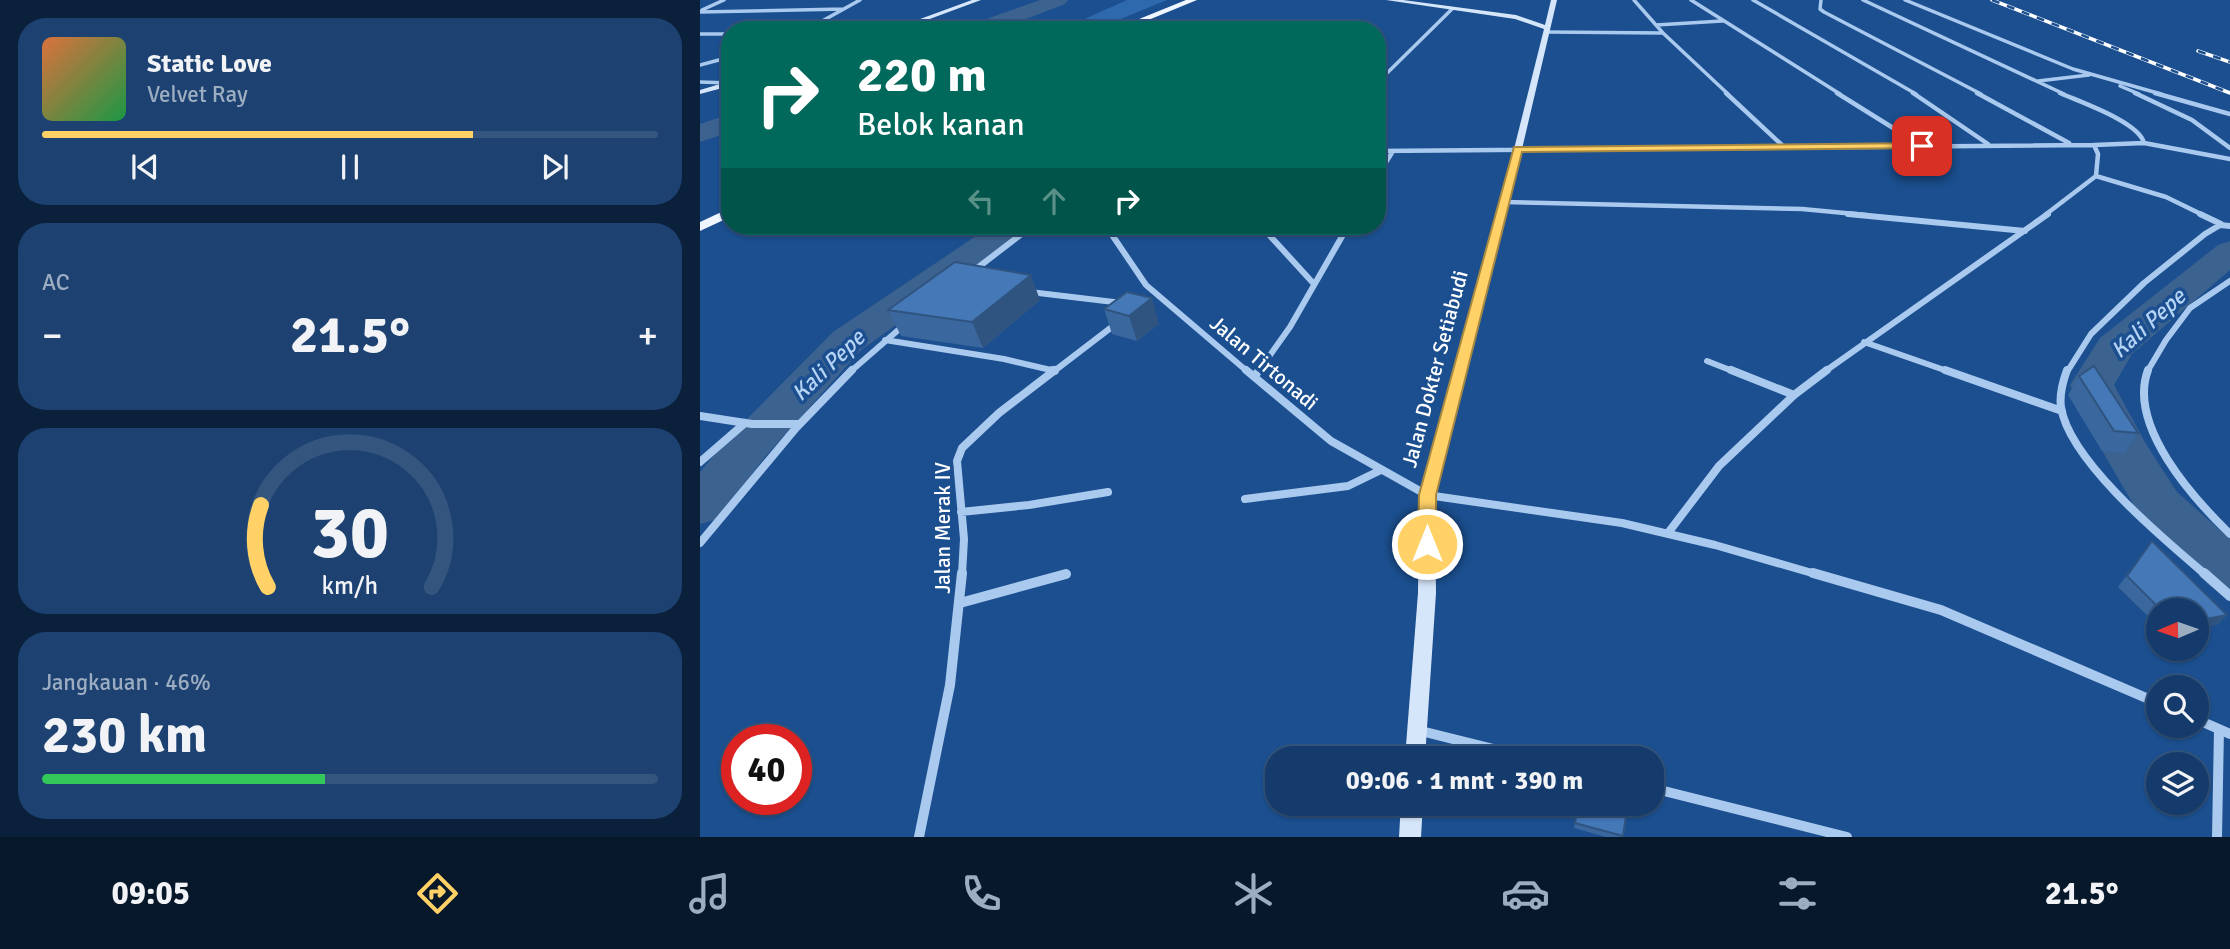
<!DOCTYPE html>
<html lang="id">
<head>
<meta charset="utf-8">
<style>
	body { margin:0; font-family:Signika,sans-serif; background:#1d4271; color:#f1f3f6; height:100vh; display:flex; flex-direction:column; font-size:26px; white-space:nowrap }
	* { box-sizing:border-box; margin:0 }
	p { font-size:23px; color:#9dadc1 }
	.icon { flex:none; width:38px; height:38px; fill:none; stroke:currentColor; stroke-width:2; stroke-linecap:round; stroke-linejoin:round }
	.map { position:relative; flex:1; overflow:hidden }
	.drawer { display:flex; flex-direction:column; gap:18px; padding:18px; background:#0b203b; width:700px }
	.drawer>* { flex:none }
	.hud { position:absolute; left:21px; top:21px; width:665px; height:214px; border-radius:28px; box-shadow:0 2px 5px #0004,0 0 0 2px #33557e; background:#00695c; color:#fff; overflow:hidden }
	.needle { width:46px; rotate:268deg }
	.fabs { position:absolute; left:1446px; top:598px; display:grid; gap:14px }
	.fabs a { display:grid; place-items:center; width:63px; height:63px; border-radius:50%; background:#143b6b; box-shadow:0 2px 5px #0004,0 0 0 2px #33557e; font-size:35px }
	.speed { position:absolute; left:21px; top:724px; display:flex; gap:14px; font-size:35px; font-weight:700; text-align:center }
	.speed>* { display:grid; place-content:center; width:91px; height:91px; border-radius:50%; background:#143b6b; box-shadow:0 2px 5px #0004,0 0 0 2px #33557e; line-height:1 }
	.speed .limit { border:10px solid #d22; background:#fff; color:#111 }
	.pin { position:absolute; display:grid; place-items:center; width:60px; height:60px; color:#fff; margin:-30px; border-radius:14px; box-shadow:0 4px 10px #0006 }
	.me { position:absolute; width:77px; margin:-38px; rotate:0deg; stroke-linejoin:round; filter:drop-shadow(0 0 5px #0008) }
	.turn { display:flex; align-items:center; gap:24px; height:147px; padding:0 21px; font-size:32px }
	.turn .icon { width:91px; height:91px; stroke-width:2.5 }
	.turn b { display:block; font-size:49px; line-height:60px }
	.lanes { display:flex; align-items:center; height:66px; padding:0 21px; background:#0003; justify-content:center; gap:35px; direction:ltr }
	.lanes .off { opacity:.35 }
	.big { font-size:52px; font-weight:800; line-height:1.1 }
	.drawer .card { flex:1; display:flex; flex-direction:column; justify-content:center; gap:10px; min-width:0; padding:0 24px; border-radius:28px; background:#1d4271 }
	.drawer .dial { align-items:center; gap:0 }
	.dial svg { height:182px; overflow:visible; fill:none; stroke:#33557e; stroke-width:7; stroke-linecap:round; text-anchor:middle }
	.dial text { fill:#f1f3f6; stroke:none }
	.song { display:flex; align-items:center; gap:21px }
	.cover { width:84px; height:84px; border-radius:10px; background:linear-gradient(135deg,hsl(20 70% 55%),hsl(140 70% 35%)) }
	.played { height:7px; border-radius:4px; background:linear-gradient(90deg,#ffd166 70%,#33557e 70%) }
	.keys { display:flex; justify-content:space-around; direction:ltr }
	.heat { display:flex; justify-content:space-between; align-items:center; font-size:38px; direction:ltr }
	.charge { height:10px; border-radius:5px; background:linear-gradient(90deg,#34c759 46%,#33557e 0) }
	.trip { position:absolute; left:565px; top:746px; width:399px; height:70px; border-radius:28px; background:#143b6b; box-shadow:0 2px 5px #0004,0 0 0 2px #33557e; font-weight:800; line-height:70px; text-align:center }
	.dock { display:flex; height:112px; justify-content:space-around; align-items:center; background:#08182b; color:#9dadc1 }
	.dock .icon { width:49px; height:49px }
	.dock .current { color:#ffd166 }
	.dock b { font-size:32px; color:#f1f3f6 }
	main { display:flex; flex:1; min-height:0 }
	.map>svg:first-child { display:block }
</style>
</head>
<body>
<main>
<section class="drawer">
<div class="card">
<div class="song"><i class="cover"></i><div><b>Static Love</b><p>Velvet Ray</p></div></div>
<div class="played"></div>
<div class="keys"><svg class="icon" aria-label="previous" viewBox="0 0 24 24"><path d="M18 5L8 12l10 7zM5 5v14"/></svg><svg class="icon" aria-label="pause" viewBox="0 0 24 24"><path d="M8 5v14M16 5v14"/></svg><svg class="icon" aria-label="next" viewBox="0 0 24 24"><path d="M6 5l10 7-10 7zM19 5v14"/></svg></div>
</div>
<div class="card"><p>AC</p>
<div class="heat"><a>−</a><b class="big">21.5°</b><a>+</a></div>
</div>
<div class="card dial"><svg viewBox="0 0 100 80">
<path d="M14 69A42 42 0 1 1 86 69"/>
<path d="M14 69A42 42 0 0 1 11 33" stroke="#ffd166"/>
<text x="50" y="56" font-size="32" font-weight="700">30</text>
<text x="50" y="72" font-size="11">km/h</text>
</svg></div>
<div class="card"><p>Jangkauan · 46%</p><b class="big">230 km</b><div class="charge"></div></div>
</section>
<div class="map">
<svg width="1530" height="837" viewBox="0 0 1530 837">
	<rect width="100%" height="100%" fill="#1b4f8f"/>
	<path fill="#2e69ad" d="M427 0H467L394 30H360Z"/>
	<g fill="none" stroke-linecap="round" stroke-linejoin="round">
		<path fill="#3c6290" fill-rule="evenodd" d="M340 0H368L365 4 298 30H267L270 25Z
			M30 114V132L0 142V124Z
			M291 226H330L325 233 161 350 65 457 18 519 0 524V472L31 435 133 332Z
			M1530 241V270L1432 354 1414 385 1446 444 1477 492 1530 539V593L1511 587 1441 518 1400 447 1370 385 1400 338 1518 245Z"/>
		<path stroke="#a9c9ee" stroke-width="3.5" d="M934 0 963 33 1028 94
			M991 0 1140 94
			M1053 0 1216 94
			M1121 0 1120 9 1124 12 1281 94
			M1163 0 1364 94
			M1205 0 1373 69 1461 94
			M2 10 24 0
			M0 12 144 9
			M956 25 1022 21
			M106 30 160 0
			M846 32 963 33
			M0 34H30
			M0 65 30 57
			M1338 81 1389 75
			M0 82 30 83
			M677 83 752 9
			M1420 86 1439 94"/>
		<path stroke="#a9c9ee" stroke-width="4.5" d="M1026 93 1084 147
			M1137 93 1222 146
			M1213 93 1288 144
			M1277 93 1369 143
			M1360 93C1380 102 1439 122 1444 143
			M1435 93 1492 120 1530 148
			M1455 93 1530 114
			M677 151 1394 145
			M1396 176 1466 197 1503 215
			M677 177 693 151
			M804 202 1102 209 1166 215
			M1345 215 1396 176 1398 154 1394 145 1444 143 1530 159"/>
		<path stroke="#a9c9ee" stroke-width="6" d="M1148 214 1325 231
			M1500 214 1521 224
			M406 226 446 285 548 372
			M561 226 614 284
			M272 272 332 226
			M330 292 422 303
			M185 340 304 359 355 371
			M1164 342 1250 372
			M1007 361 1035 372
			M150 372 204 325
			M353 372 417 323
			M558 372 590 327 648 226
			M1124 372 1348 214
			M1367 372 1391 334 1444 283 1505 234 1520 225 1530 226
			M1447 372 1466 340 1490 308 1530 281"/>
		<path stroke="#a9c9ee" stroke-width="8" d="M352 370 355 371
			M546 370 631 441 727 495 922 523 1015 545 1119 575
			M1031 370 1094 395
			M1245 370 1362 411
			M1367 370C1363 381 1359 394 1361 407 1369 461 1465 540 1506 575
			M1448 370C1427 426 1494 499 1530 534
			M555 376 559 370
			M0 416 52 424H99
			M0 462 45 423
			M545 499 648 486 681 470
			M261 512 329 505 408 492
			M968 533 1019 466 1094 395 1127 370
			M0 543 96 428 152 370
			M262 575 264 539 257 461 262 448 299 413 355 370
			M362 575 366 574"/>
		<path stroke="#a9c9ee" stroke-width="10" d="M1113 573 1241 610 1458 703
			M1504 573 1530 596
			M260 603 366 574
			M1496 719 1530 734
			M717 730 829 758
			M952 788 1147 837
			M219 837 250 685 262 573
			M1517 837 1519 729"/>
		<path fill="#d6e6fa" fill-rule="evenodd" d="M272 0H281L200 30H190Z
			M686 0H703L816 15 845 25 851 0H857L822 149 735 495 736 593 725 758H705L718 593 719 495 814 149 844 29 815 19Z
			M30 81V86L0 94V90Z
			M701 803H723L721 837H699Z"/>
		<path fill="#f0f6ff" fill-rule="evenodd" d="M486 0H497L424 30H412Z
			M30 208V217L0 231V222Z"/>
		<defs>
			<path id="rail" d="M1292 0 1530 93
				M1498 51 1530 62"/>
		</defs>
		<use href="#rail" stroke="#fff" stroke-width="3.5"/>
		<use href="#rail" stroke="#1b4f8f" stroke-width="2.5" stroke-dasharray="8" stroke-linecap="butt"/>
	</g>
	<path fill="#3a679d" d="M340 300 283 348 201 336 188 310Z
		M404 309 459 324 437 341 412 334Z
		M1379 376 1438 433 1425 453 1402 451 1368 395Z
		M1452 541 1527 615 1517 625 1496 611H1458V626L1418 587Z
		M878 803H928L923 837H906L874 828Z"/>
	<path fill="#305480" d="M331 275 340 300 283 348 272 322Z
		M452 298 459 324 437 341 429 316Z
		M1527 615 1517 625 1496 630V621Z"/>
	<path fill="#4478b7" stroke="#305480" stroke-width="2" d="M255 262 331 275 272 322 188 310Z
		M427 292 452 298 429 316 404 309Z
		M1394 366 1438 433 1414 431 1379 376Z
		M1452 541 1527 615 1496 621V611H1462L1427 576Z
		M878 803H928L923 836 875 823Z"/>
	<path fill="#ffd166" stroke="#a68842" stroke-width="2" d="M1222 143 1227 146 1226 148 822 152 736 495V544L734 549H720L718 544 719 495 814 147Z"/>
	<g text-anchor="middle" stroke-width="7" stroke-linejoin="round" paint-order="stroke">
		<g font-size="21" fill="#fff" stroke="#1b4f8f">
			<text transform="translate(564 363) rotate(40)" y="7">Jalan Tirtonadi</text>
			<text transform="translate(735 369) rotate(-75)" y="7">Jalan Dokter Setiabudi</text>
			<text transform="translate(243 528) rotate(-90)" y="7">Jalan Merak IV</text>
		</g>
		<g font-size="23" font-style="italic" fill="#b5d3f5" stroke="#1b4f8f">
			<text transform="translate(1448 323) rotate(-42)" y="8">Kali Pepe</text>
			<text transform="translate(128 365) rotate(-44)" y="8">Kali Pepe</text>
		</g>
	</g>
</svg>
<div class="fabs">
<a><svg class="needle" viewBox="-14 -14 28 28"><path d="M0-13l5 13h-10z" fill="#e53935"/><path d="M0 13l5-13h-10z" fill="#9dadc1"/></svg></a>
<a><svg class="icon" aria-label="search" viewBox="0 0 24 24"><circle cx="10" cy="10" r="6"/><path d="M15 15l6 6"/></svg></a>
<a><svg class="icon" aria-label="layers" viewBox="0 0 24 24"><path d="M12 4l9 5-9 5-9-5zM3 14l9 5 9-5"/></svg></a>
</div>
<div class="speed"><div class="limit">40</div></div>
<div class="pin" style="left:1222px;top:146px;background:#d93025"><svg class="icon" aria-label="arrive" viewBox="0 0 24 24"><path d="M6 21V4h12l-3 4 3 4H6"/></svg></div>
<svg class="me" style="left:727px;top:544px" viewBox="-20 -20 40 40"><circle r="17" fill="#ffd166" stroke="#fff" stroke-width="3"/><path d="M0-11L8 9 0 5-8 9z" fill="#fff"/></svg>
<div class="trip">09:06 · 1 mnt · 390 m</div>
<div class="hud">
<div class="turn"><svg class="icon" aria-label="right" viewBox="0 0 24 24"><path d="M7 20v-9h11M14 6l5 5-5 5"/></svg><div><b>220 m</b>Belok kanan</div></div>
<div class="lanes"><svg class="icon off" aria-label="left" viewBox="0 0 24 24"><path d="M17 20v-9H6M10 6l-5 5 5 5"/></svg><svg class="icon off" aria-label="ahead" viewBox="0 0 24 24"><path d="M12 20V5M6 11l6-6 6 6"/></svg><svg class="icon" aria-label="right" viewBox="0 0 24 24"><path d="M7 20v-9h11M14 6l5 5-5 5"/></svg></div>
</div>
</div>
</main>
<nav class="dock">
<b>09:05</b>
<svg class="icon current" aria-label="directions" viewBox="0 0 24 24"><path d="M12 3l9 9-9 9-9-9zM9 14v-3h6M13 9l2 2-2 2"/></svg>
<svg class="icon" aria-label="music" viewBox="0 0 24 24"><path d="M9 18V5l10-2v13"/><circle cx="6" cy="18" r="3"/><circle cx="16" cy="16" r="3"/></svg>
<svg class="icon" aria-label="phone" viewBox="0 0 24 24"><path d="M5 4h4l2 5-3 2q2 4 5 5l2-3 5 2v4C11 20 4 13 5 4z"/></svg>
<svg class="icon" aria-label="climate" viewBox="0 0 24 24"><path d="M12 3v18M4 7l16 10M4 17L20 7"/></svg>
<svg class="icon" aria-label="car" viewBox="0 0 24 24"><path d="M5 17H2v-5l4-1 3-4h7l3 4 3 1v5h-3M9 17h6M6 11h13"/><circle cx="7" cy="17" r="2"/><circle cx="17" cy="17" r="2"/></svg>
<svg class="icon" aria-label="filters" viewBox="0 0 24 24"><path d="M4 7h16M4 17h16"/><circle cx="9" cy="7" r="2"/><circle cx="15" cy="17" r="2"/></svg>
<b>21.5°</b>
</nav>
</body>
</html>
